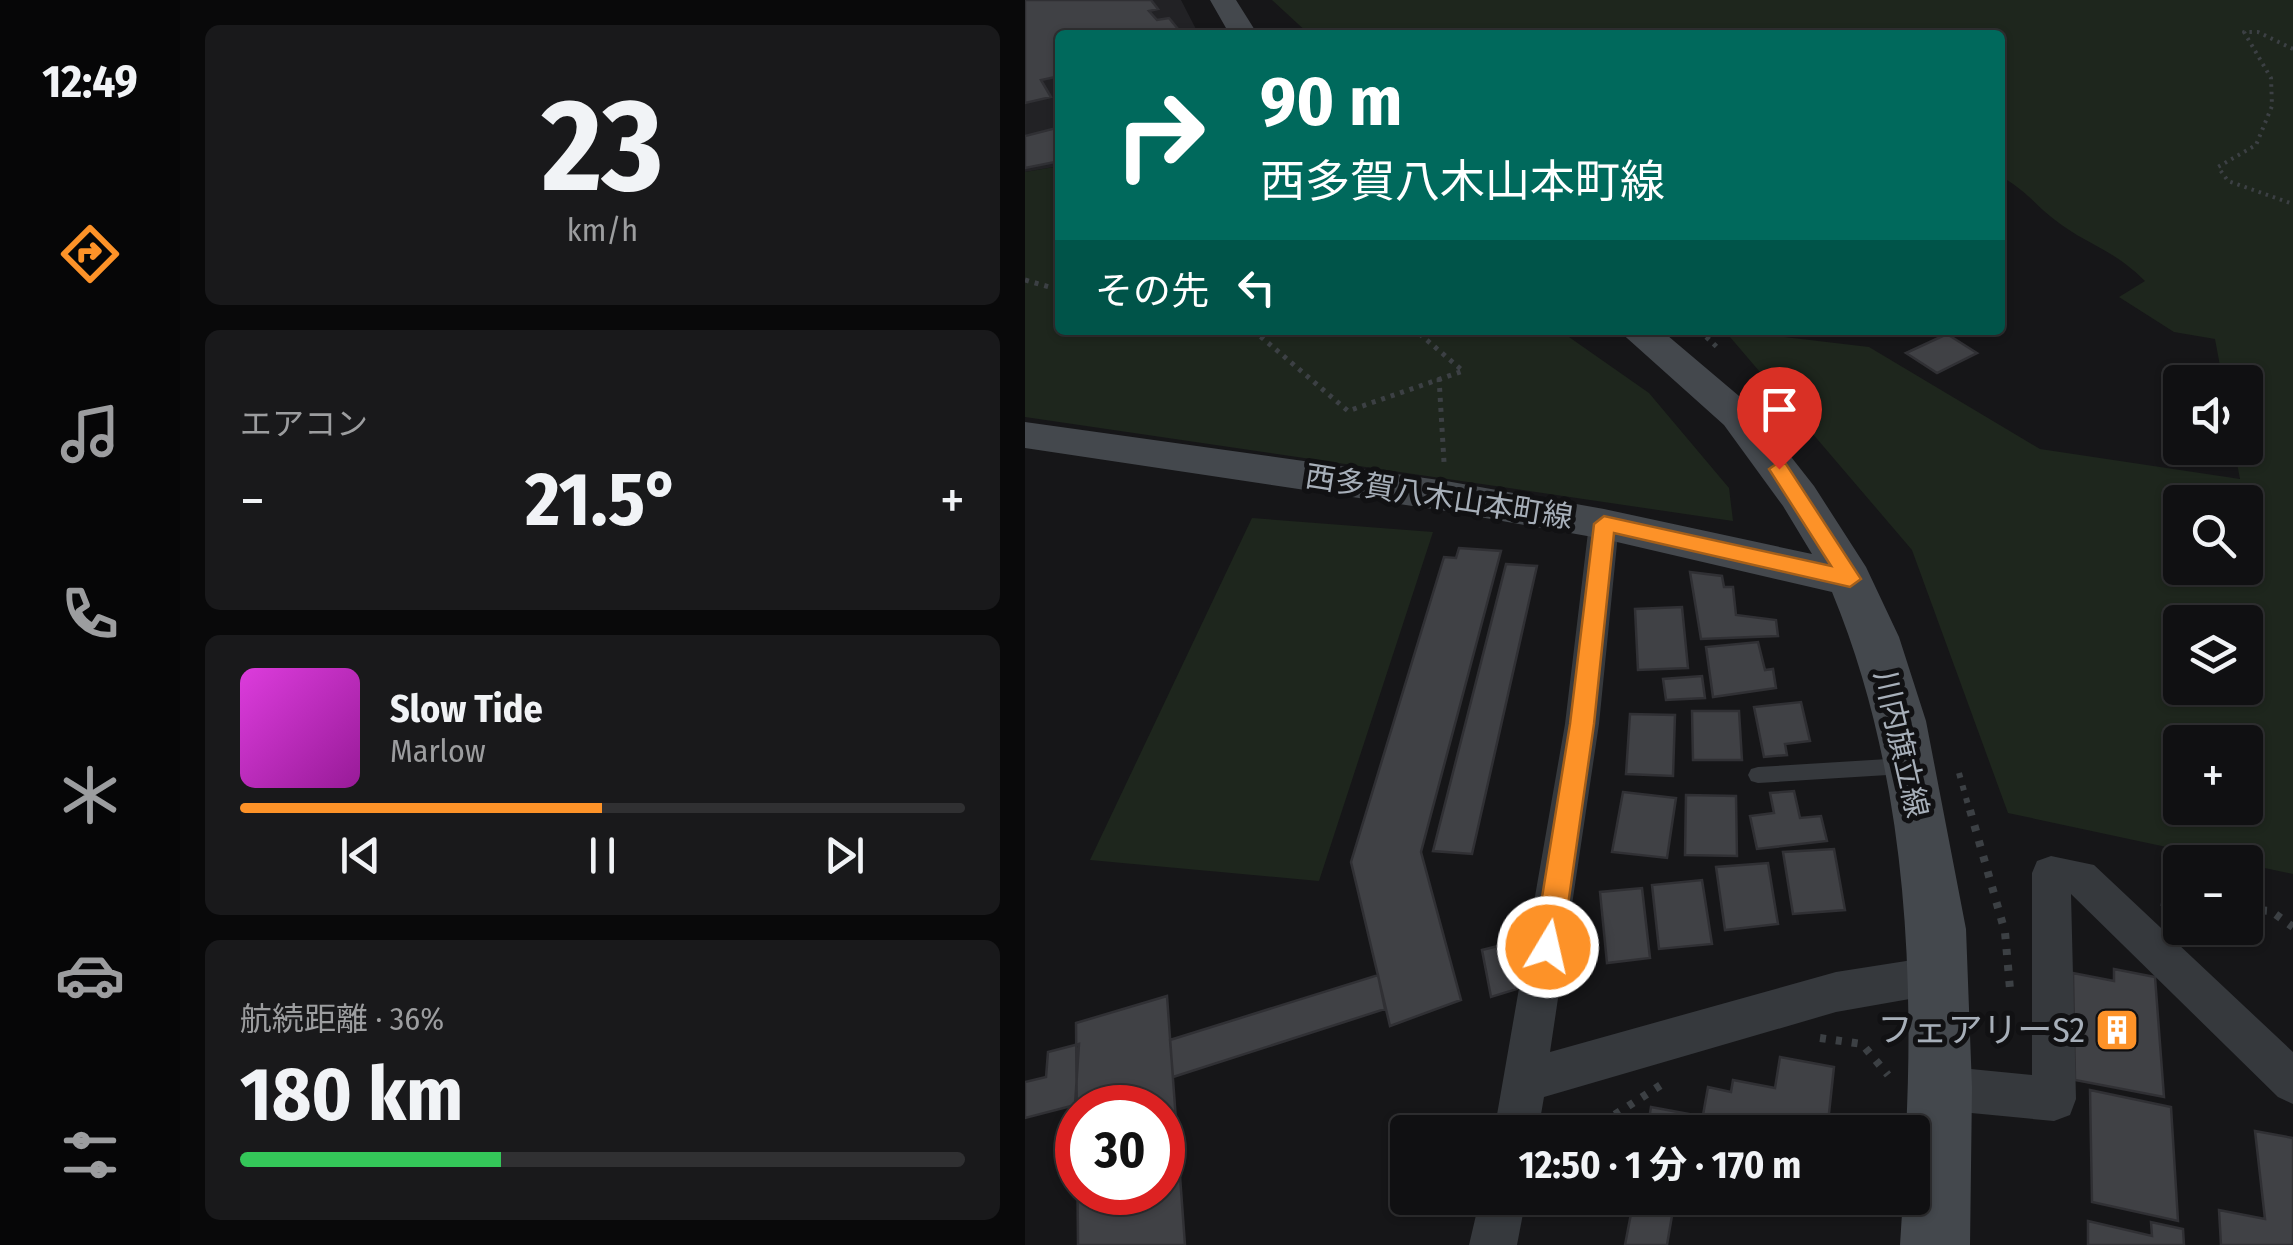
<!DOCTYPE html>
<html lang="ja">
<head>
<meta charset="utf-8">
<style>
	body { margin:0; font-family:"Fira Sans Condensed","Noto Sans JP",sans-serif; background:#19191b; color:#f1f3f6; height:100vh; display:flex; flex-direction:column; font-size:38px; white-space:nowrap }
	* { box-sizing:border-box; margin:0 }
	p { font-size:32px; color:#9c9d9f }
	.icon { flex:none; width:55px; height:55px; fill:none; stroke:currentColor; stroke-width:2; stroke-linecap:round; stroke-linejoin:round }
	.map { position:relative; flex:1; overflow:hidden }
	.details { display:flex; flex-direction:column; gap:25px; padding:25px; background:#09090a; width:845px }
	.details>* { flex:none }
	.banner { position:absolute; left:30px; top:30px; width:950px; height:305px; border-radius:10px; box-shadow:0 2px 8px #0004,0 0 0 2px #303032; background:#00695c; color:#fff; overflow:hidden }
	.controls { position:absolute; left:1138px; top:365px; display:grid; gap:20px }
	.controls a { display:grid; place-items:center; width:100px; height:100px; border-radius:10px; background:#101012; box-shadow:0 2px 8px #0004,0 0 0 2px #303032; font-size:50px }
	.speed { position:absolute; left:30px; top:1085px; display:flex; gap:20px; font-size:50px; font-weight:700; text-align:center }
	.speed>* { display:grid; place-content:center; width:130px; height:130px; border-radius:50%; background:#101012; box-shadow:0 2px 8px #0004,0 0 0 2px #303032; line-height:1 }
	.speed .limit { border:15px solid #d22; background:#fff; color:#111 }
	.pin { position:absolute; display:grid; place-items:center; width:85px; height:85px; color:#fff; margin:-102px -42px; border-radius:50% 50% 50% 0; rotate:-45deg; box-shadow:0 0 10px #0007 }
	.pin .icon { rotate:45deg }
	.me { position:absolute; width:110px; margin:-55px; rotate:9deg; stroke-linejoin:round; filter:drop-shadow(0 0 8px #0008) }
	.turn { display:flex; align-items:center; gap:35px; height:210px; padding:0 40px; font-size:45px }
	.turn .icon { width:130px; height:130px; stroke-width:2.5 }
	.turn b { display:block; font-size:70px; line-height:85px }
	.then { display:flex; align-items:center; height:95px; padding:0 40px; background:#0003; gap:20px; font-size:38px }
	.big { font-size:75px; font-weight:700; line-height:1.1 }
	.details .widget { flex:1; display:flex; flex-direction:column; justify-content:center; gap:15px; min-width:0; padding:0 35px; border-radius:15px; background:#19191b }
	.details .dial { align-items:center; gap:0 }
	.dial b { font-size:130px; line-height:1 }
	.song { display:flex; align-items:center; gap:30px }
	.cover { width:120px; height:120px; border-radius:15px; background:linear-gradient(135deg,hsl(300 70% 55%),hsl(300 70% 35%)) }
	.played { height:10px; border-radius:5px; background:linear-gradient(90deg,#fd9228 50%,#303032 50%) }
	.keys { display:flex; justify-content:space-around; direction:ltr }
	.heat { display:flex; justify-content:space-between; align-items:center; font-size:55px; direction:ltr }
	.charge { height:15px; border-radius:8px; background:linear-gradient(90deg,#34c759 36%,#303032 0) }
	.trip { position:absolute; left:365px; top:1115px; width:540px; height:100px; border-radius:10px; background:#101012; box-shadow:0 2px 8px #0004,0 0 0 2px #303032; font-weight:700; line-height:100px; text-align:center }
	main { display:flex; flex:1; min-height:0 }
	.menu { display:flex; flex-direction:column; width:180px; justify-content:space-around; align-items:center; background:#060607; color:#9c9d9f }
	.menu .icon { width:70px; height:70px }
	.menu .selected { color:#fd9228 }
	.menu b { font-size:45px; color:#f1f3f6 }
	.map>svg:first-child { display:block }
</style>
</head>
<body>
<main>
<nav class="menu">
<b>12:49</b>
<svg class="icon selected" aria-label="directions" viewBox="0 0 24 24"><path d="M12 3l9 9-9 9-9-9zM9 14v-3h6M13 9l2 2-2 2"/></svg>
<svg class="icon" aria-label="music" viewBox="0 0 24 24"><path d="M9 18V5l10-2v13"/><circle cx="6" cy="18" r="3"/><circle cx="16" cy="16" r="3"/></svg>
<svg class="icon" aria-label="phone" viewBox="0 0 24 24"><path d="M5 4h4l2 5-3 2q2 4 5 5l2-3 5 2v4C11 20 4 13 5 4z"/></svg>
<svg class="icon" aria-label="climate" viewBox="0 0 24 24"><path d="M12 3v18M4 7l16 10M4 17L20 7"/></svg>
<svg class="icon" aria-label="car" viewBox="0 0 24 24"><path d="M5 17H2v-5l4-1 3-4h7l3 4 3 1v5h-3M9 17h6M6 11h13"/><circle cx="7" cy="17" r="2"/><circle cx="17" cy="17" r="2"/></svg>
<svg class="icon" aria-label="filters" viewBox="0 0 24 24"><path d="M4 7h16M4 17h16"/><circle cx="9" cy="7" r="2"/><circle cx="15" cy="17" r="2"/></svg>
</nav>
<section class="details">
<div class="widget dial"><b>23</b><p>km/h</p></div>
<div class="widget"><p>エアコン</p>
<div class="heat"><a>−</a><b class="big">21.5°</b><a>+</a></div>
</div>
<div class="widget">
<div class="song"><i class="cover"></i><div><b>Slow Tide</b><p>Marlow</p></div></div>
<div class="played"></div>
<div class="keys"><svg class="icon" aria-label="previous" viewBox="0 0 24 24"><path d="M18 5L8 12l10 7zM5 5v14"/></svg><svg class="icon" aria-label="pause" viewBox="0 0 24 24"><path d="M8 5v14M16 5v14"/></svg><svg class="icon" aria-label="next" viewBox="0 0 24 24"><path d="M6 5l10 7-10 7zM19 5v14"/></svg></div>
</div>
<div class="widget"><p>航続距離 · 36%</p><b class="big">180 km</b><div class="charge"></div></div>
</section>
<div class="map">
<svg width="1268" height="1245" viewBox="0 0 1268 1245">
	<rect width="100%" height="100%" fill="#161618"/>
	<path fill="#222225" d="M0 0H156L174 35H35V166L0 172Z"/>
	<path fill="#1e261d" fill-rule="evenodd" d="M247 0H1268V874L983 813 887 550 699 330 844 347 1015 449 1215 479 1209 448H1220V382H1198L1190 339 1149 332 1094 297 1120 281C1088 249 1062 245 1030 220 1008 203 1002 191 975 176V35H285ZM1155 502H1220V568H1155ZM1155 622H1220V688H1155ZM1155 742H1220V808H1155Z
		M35 166V330H534L624 393 704 488 708 521 0 417V172Z
		M227 518 408 532 294 881 65 860Z"/>
	<path fill="#404145" stroke="#303034" stroke-width="2.5" fill-rule="evenodd" d="M0 0H126L133 9 124 11 132 20 144 18 158 35H35V76L16 80 26 97 0 103Z
		M35 127V161L0 168V136Z
		M922 334 952 353 912 373 881 353Z
		M434 548 476 551 396 852 436 1000 365 1026 326 862 419 557 431 558Z
		M481 564 512 566 447 854 408 851Z
		M665 572 697 576 699 587H708L711 615 751 620 753 636 676 639Z
		M657 607 663 668 613 670 610 609Z
		M733 642 740 670 748 669 751 688 688 697 681 647Z
		M677 676 680 698 641 700 638 679Z
		M776 702 785 741 760 744 762 755 739 757 729 707Z
		M667 711H714L717 760H668Z
		M605 714 650 715 648 776 601 774Z
		M769 791 775 818 796 816 802 841 732 849 725 816 749 813 745 793Z
		M598 792 651 798 642 858 587 852Z
		M661 795 711 796 712 856 660 855Z
		M809 849 820 910 768 914 758 852Z
		M743 863 753 924 700 930 691 867Z
		M677 880 687 944 634 949 627 885Z
		M617 888 625 958 582 963 575 892Z
		M481 944 492 989 466 997 457 950Z
		M1089 969 1130 977 1139 1097 1050 1080 1048 973 1089 981Z
		M353 975 360 1009 148 1077 145 1040Z
		M142 996 160 1245H53L51 1023ZM52 1108H138V1192H52Z
		M54 1044 50 1105 0 1118V1082L21 1077 23 1052Z
		M755 1057 809 1067 802 1132H675L683 1087 706 1092 708 1080 750 1088Z
		M1065 1090 1146 1107 1153 1221 1067 1202Z
		M626 1107 664 1114 661 1132H603L605 1121 623 1125Z
		M1230 1131 1268 1138V1245H1196L1194 1210 1240 1219Z
		M609 1198H650L642 1245H600Z
		M1063 1221 1127 1236 1126 1222 1158 1229 1159 1245H1063Z"/>
	<g fill="none" stroke-linecap="round" stroke-linejoin="round">
		<path stroke="#3c4044" stroke-width="4" stroke-dasharray="2.5 5" stroke-linecap="butt" d="M1268 49 1233 32H1219L1246 78 1247 106 1231 145 1193 167 1203 181 1268 204"/>
		<path stroke="#3c4044" stroke-width="5" stroke-dasharray="4 6" stroke-linecap="butt" d="M0 280 35 290
			M228 330 323 411 438 371 390 330
			M674 330 695 350
			M414 378 419 462"/>
		<path stroke="#3c4044" stroke-width="6" stroke-dasharray="5 8" stroke-linecap="butt" d="M934 773 945 812"/>
		<path stroke="#3c4044" stroke-width="8" stroke-dasharray="6 10" stroke-linecap="butt" d="M945 810 980 932 985 989
			M1136 902 1155 904
			M1220 909 1246 911 1268 927
			M795 1038 837 1044 863 1075
			M563 1132 639 1083"/>
		<path fill="#36393d" fill-rule="evenodd" d="M879 758 886 760 889 766 886 772 879 774 733 783 726 781 723 775 726 769 733 767Z"/>
		<path fill="#36393d" fill-rule="evenodd" d="M579 513 590 517 594 524 574 724 525 1052 811 972 913 956 927 961 933 975 927 989 913 994 811 1012 519 1097 513 1132H469L540 724 564 524 568 517Z
			M1026 856 1069 865 1268 1052V1104L1253 1097 1046 894 1051 1099 1045 1115 1029 1121 915 1110 900 1103 893 1088 900 1073 915 1066 1007 1075V873L1012 861Z
			M455 1198H501L492 1245H444Z"/>
		<path fill="#44484d" fill-rule="evenodd" d="M185 0H211L233 35H205Z
			M593 330H636L727 407 789 486 841 567 874 637 901 721 941 929 947 1088 945 1245H875L878 1198H888V1132H881C890 951 877 761 807 592L579 539 421 511 0 448V422L421 481 579 509 787 554 758 506 699 425Z"/>
	</g>
	<path fill="#fd9228" stroke="#a45f1a" stroke-width="2.5" d="M754 462 761 464 836 579 825 587 589 533 569 724 537 947 533 957 523 960 513 957 509 947 545 724 569 524 579 516 806 566 744 469Z"/>
	<defs>
		<symbol id="building-square" viewBox="-11 -11 22 22"><rect x="-9" y="-9" width="18" height="18" rx="4" fill="#fd9228" stroke="#111113"/><path d="M-4-6H4V6H1V3H-1V6H-4ZM-2.5-4.3h1.7v1.8h-1.7ZM.8-4.3h1.7v1.8H.8ZM-2.5-1h1.7V.8h-1.7ZM.8-1h1.7V.8H.8Z" fill="#fff"/></symbol>
	</defs>
	<g fill-rule="evenodd">
		<use href="#building-square" x="1067" y="1005" width="50" height="50"/>
	</g>
	<g text-anchor="middle" stroke-width="10" stroke-linejoin="round" paint-order="stroke">
		<g font-size="30" fill="#a7afb9" stroke="#111113">
			<text transform="translate(414 497) rotate(9)" y="10">西多賀八木山本町線</text>
			<text transform="translate(876 744) rotate(77)" y="10">川内旗立線</text>
		</g>
		<g font-size="35" fill="#a7afb9" stroke="#111113" text-anchor="end">
			<text x="1060" y="1042">フェアリーS2</text>
		</g>
	</g>
</svg>
<div class="controls">
<a><svg class="icon" aria-label="sound" viewBox="0 0 24 24"><path d="M4 9h4l5-4v14l-5-4H4zM17 9q2 3 0 6"/></svg></a>
<a><svg class="icon" aria-label="search" viewBox="0 0 24 24"><circle cx="10" cy="10" r="6"/><path d="M15 15l6 6"/></svg></a>
<a><svg class="icon" aria-label="layers" viewBox="0 0 24 24"><path d="M12 4l9 5-9 5-9-5zM3 14l9 5 9-5"/></svg></a>
<a>+</a>
<a>−</a>
</div>
<div class="speed"><div class="limit">30</div></div>
<div class="pin" style="left:754px;top:469px;background:#d93025"><svg class="icon" aria-label="arrive" viewBox="0 0 24 24"><path d="M6 21V4h12l-3 4 3 4H6"/></svg></div>
<svg class="me" style="left:523px;top:947px" viewBox="-20 -20 40 40"><circle r="17" fill="#fd9228" stroke="#fff" stroke-width="3"/><path d="M0-11L8 9 0 5-8 9z" fill="#fff"/></svg>
<div class="trip">12:50 · 1 分 · 170 m</div>
<div class="banner">
<div class="turn"><svg class="icon" aria-label="right" viewBox="0 0 24 24"><path d="M7 20v-9h11M14 6l5 5-5 5"/></svg><div><b>90 m</b>西多賀八木山本町線</div></div>
<div class="then">その先<svg class="icon" aria-label="left" viewBox="0 0 24 24"><path d="M17 20v-9H6M10 6l-5 5 5 5"/></svg></div>
</div>
</div>
</main>
</body>
</html>
